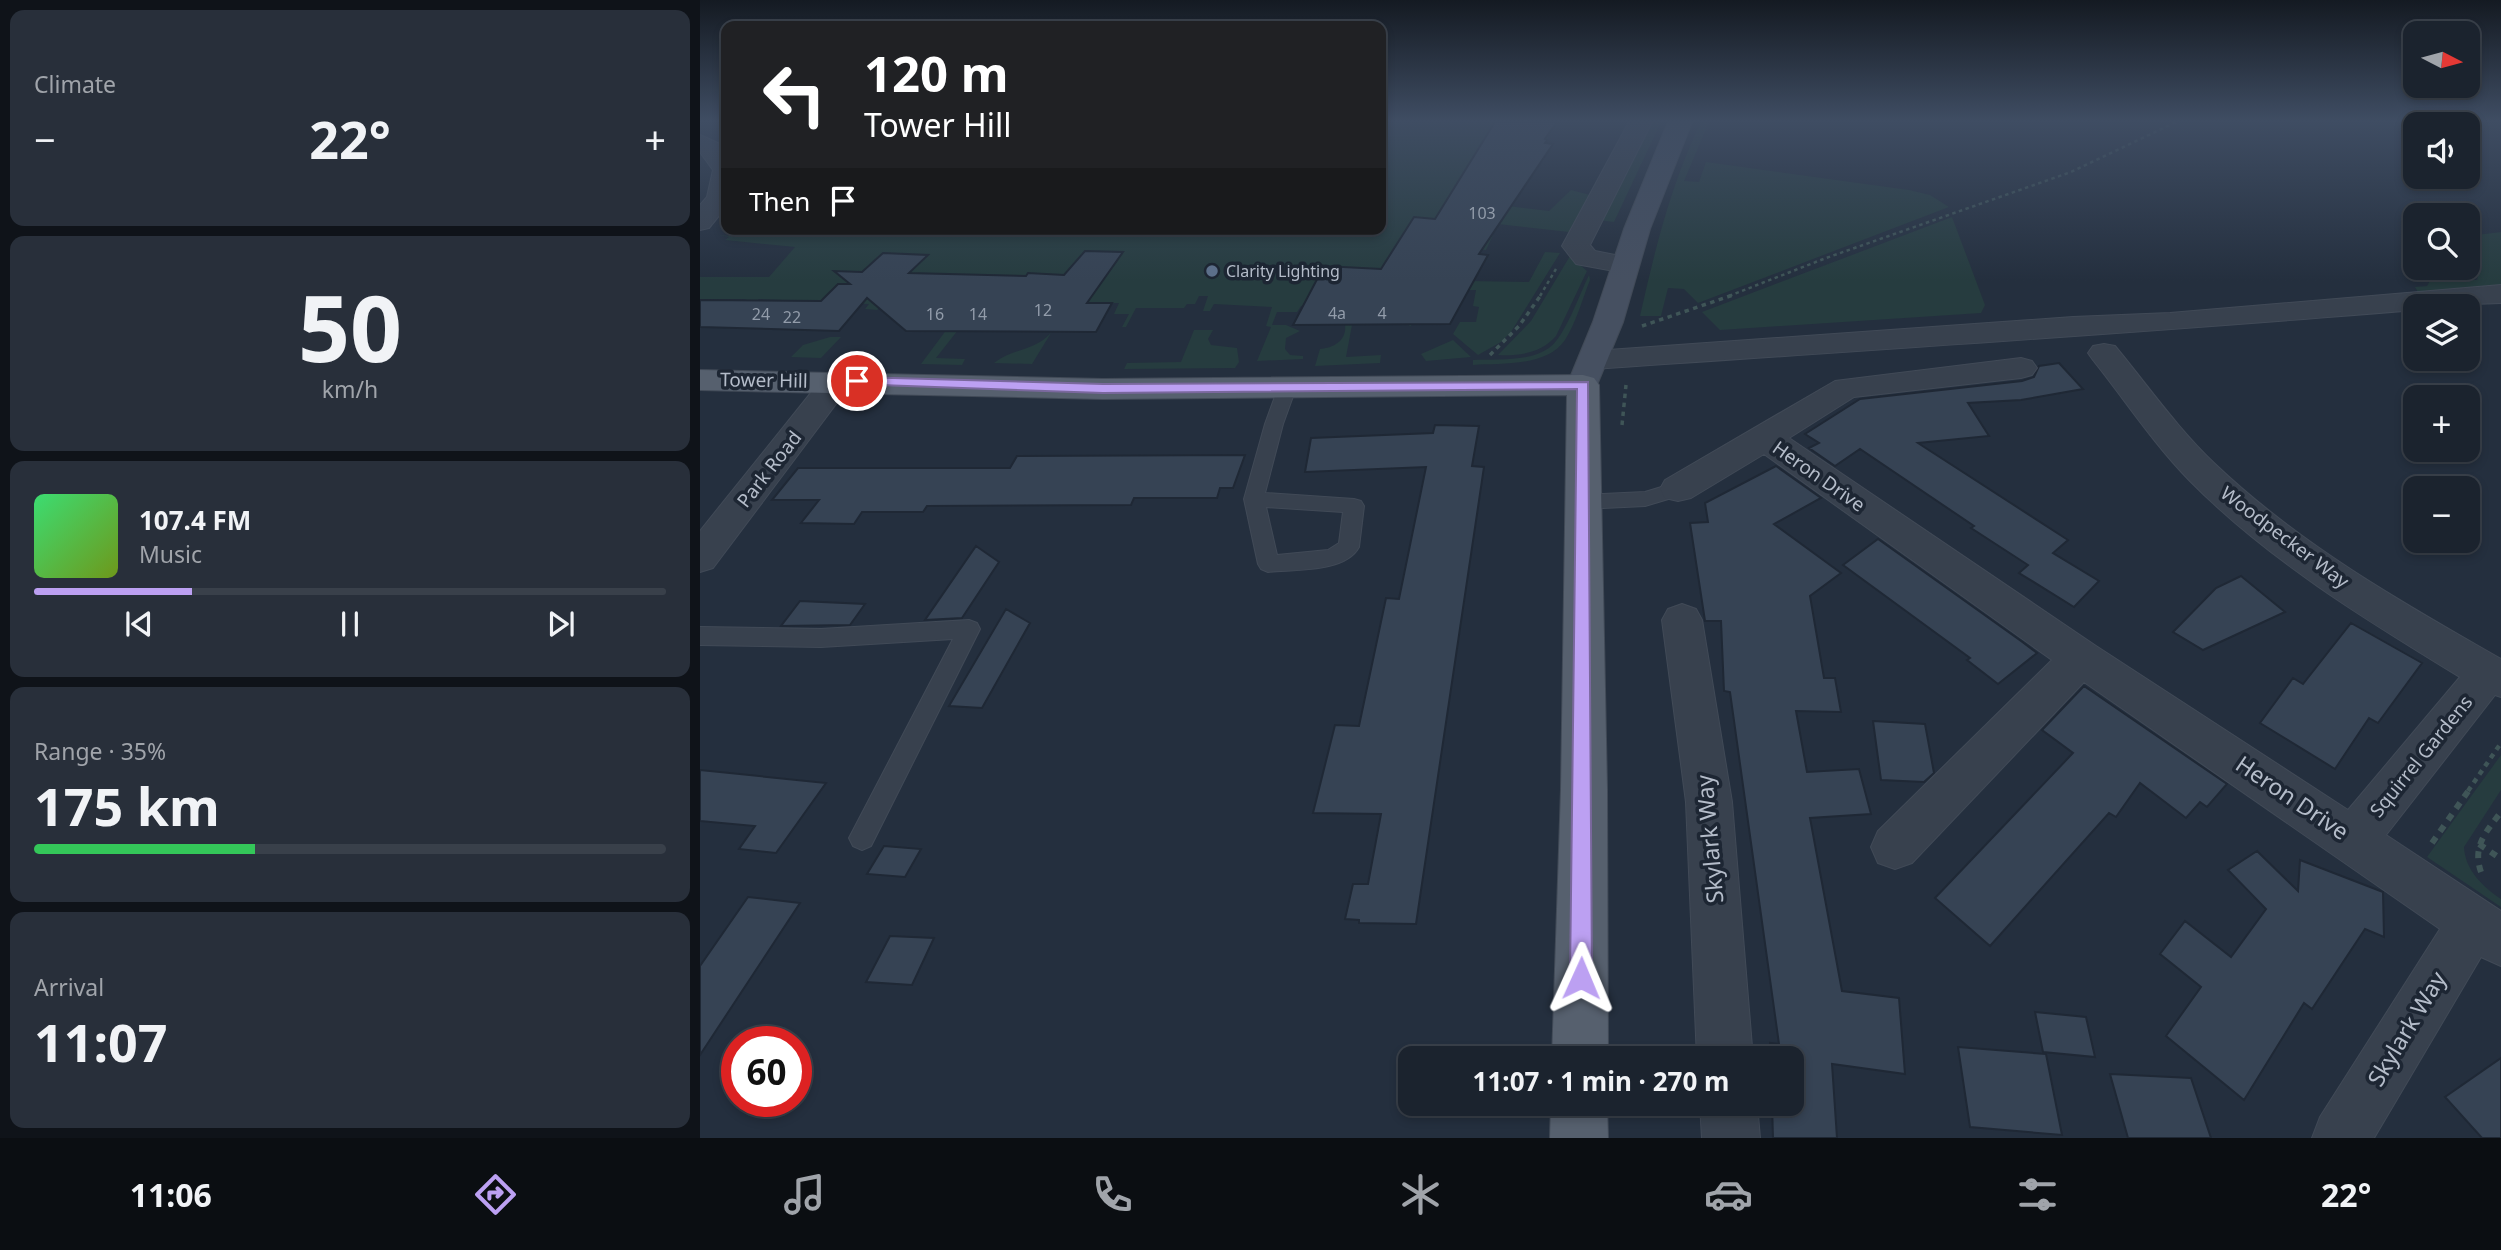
<!DOCTYPE html>
<html lang="en">
<head>
<meta charset="utf-8">
<style>
	body { margin:0; font-family:"Noto Sans",sans-serif; background:#282f3a; color:#f1f3f6; height:100vh; display:flex; flex-direction:column; font-size:26px; white-space:nowrap }
	* { box-sizing:border-box; margin:0 }
	p { font-size:23px; color:#a0a4aa }
	.icon { flex:none; width:38px; height:38px; fill:none; stroke:currentColor; stroke-width:2; stroke-linecap:round; stroke-linejoin:round }
	.map { position:relative; flex:1; overflow:hidden }
	.sheet { display:flex; flex-direction:column; gap:10px; padding:10px; background:#0f1319; width:700px }
	.sheet>* { flex:none }
	.hud { position:absolute; left:21px; top:21px; width:665px; height:214px; border-radius:14px; box-shadow:0 4px 10px #0003,0 0 0 2px #39404a; background:#202124; color:#fff; overflow:hidden }
	.needle { width:46px; rotate:96deg }
	.buttons { position:absolute; left:1703px; top:21px; display:grid; gap:14px }
	.buttons a { display:grid; place-items:center; width:77px; height:77px; border-radius:14px; background:#1b232e; box-shadow:0 4px 10px #0003,0 0 0 2px #39404a; font-size:35px }
	.speed { position:absolute; left:21px; top:1026px; display:flex; gap:14px; font-size:35px; font-weight:700; text-align:center }
	.speed>* { display:grid; place-content:center; width:91px; height:91px; border-radius:50%; background:#1b232e; box-shadow:0 4px 10px #0003,0 0 0 2px #39404a; line-height:1 }
	.speed .limit { border:10px solid #d22; background:#fff; color:#111 }
	.pin { position:absolute; display:grid; place-items:center; width:60px; height:60px; color:#fff; margin:-30px; border:4px solid #fff; border-radius:50%; box-shadow:0 2px 7px #0007 }
	.me { position:absolute; width:77px; margin:-38px; rotate:1deg; stroke-linejoin:round; filter:drop-shadow(0 0 5px #0008) }
	.turn { display:flex; align-items:center; gap:24px; height:147px; padding:0 28px; font-size:32px }
	.turn .icon { width:91px; height:91px; stroke-width:2.5 }
	.turn b { display:block; font-size:49px; line-height:60px }
	.then { display:flex; align-items:center; height:66px; padding:0 28px; background:#0003; gap:14px; font-size:26px }
	.big { font-size:52px; font-weight:700; line-height:1.1 }
	.sheet .tile { flex:1; display:flex; flex-direction:column; justify-content:center; gap:10px; min-width:0; padding:0 24px; border-radius:14px; background:#282f3a }
	.sheet .dial { align-items:center; gap:0 }
	.dial b { font-size:91px; line-height:1 }
	.song { display:flex; align-items:center; gap:21px }
	.cover { width:84px; height:84px; border-radius:10px; background:linear-gradient(135deg,hsl(140 70% 55%),hsl(80 70% 35%)) }
	.played { height:7px; border-radius:4px; background:linear-gradient(90deg,#bca0f2 25%,#39404a 25%) }
	.keys { display:flex; justify-content:space-around; direction:ltr }
	.heat { display:flex; justify-content:space-between; align-items:center; font-size:38px; direction:ltr }
	.charge { height:10px; border-radius:5px; background:linear-gradient(90deg,#34c759 35%,#39404a 0) }
	.trip { position:absolute; left:698px; top:1046px; width:406px; height:70px; border-radius:14px; background:#1b232e; box-shadow:0 4px 10px #0003,0 0 0 2px #39404a; font-weight:700; line-height:70px; text-align:center }
	.tabs { display:flex; height:112px; justify-content:space-around; align-items:center; background:#0b0e12; color:#a0a4aa }
	.tabs .icon { width:49px; height:49px }
	.tabs .on { color:#bca0f2 }
	.tabs b { font-size:32px; color:#f1f3f6 }
	main { display:flex; flex:1; min-height:0 }
	.map>svg:first-child { display:block }
</style>
</head>
<body>
<main>
<section class="sheet">
<div class="tile"><p>Climate</p>
<div class="heat"><a>−</a><b class="big">22°</b><a>+</a></div>
</div>
<div class="tile dial"><b>50</b><p>km/h</p></div>
<div class="tile">
<div class="song"><i class="cover"></i><div><b>107.4 FM</b><p>Music</p></div></div>
<div class="played"></div>
<div class="keys"><svg class="icon" aria-label="previous" viewBox="0 0 24 24"><path d="M18 5L8 12l10 7zM5 5v14"/></svg><svg class="icon" aria-label="pause" viewBox="0 0 24 24"><path d="M8 5v14M16 5v14"/></svg><svg class="icon" aria-label="next" viewBox="0 0 24 24"><path d="M6 5l10 7-10 7zM19 5v14"/></svg></div>
</div>
<div class="tile"><p>Range · 35%</p><b class="big">175 km</b><div class="charge"></div></div>
<div class="tile"><p>Arrival</p><b class="big">11:07</b></div>
</section>
<div class="map">
<svg width="1801" height="1138" viewBox="0 0 1801 1138">
	<rect width="100%" height="100%" fill="#242f3e"/>
	<path fill="#263c3f" d="M681 122H820L854 126 847 140 825 137 818 177 764 171 761 177 808 206 849 211 871 190 890 195 869 232 798 224 808 211 762 222 714 217 709 225 793 235 786 250 776 249 770 281 829 282 845 252 860 253 811 332 801 342 778 355 753 334 760 322H776L779 307 773 306 776 290C737 290 724 285 711 326H709L712 301 601 306 597 312H577L572 325H586L600 331 586 338 585 349 590 355 603 356V359L557 361 571 327 566 326 572 307 514 304 510 311H503L508 296H499L495 304H487L484 308H436L426 327H422L429 314H414L419 303H376L299 331H288L307 305 187 301 177 310 165 309 169 304 81 302 83 300 59 299 30 325 23 326 46 299H0V277H69L95 247 25 240 29 237 18 235 43 237 55 229H681Z
		M947 122H961L914 222 897 220Z
		M1001 122H1009L984 181 999 182 1006 162 1209 190 1230 195 1249 207 998 303 984 289 968 288 961 316H940C955 249 971 184 1001 122Z
		M1252 217 1285 305 1281 313 1020 330 1002 312Z
		M1801 232V288L1725 294 1718 292 1715 287 1727 286 1731 279 1777 280 1778 276 1768 263V236Z
		M870 256 887 271 856 336C841 353 820 356 798 355L831 321Z
		M889 275 890 280C882 300 876 323 865 340 847 367 801 363 773 365V360C796 359 829 362 849 348 865 337 880 293 889 275Z
		M250 325H262L236 358 265 359 262 365 221 364Z
		M645 325H652L646 357 681 355 680 363 615 366 620 349C634 348 647 340 645 325Z
		M494 330H513L508 339 511 345 537 348 539 362 535 368 424 369 427 363 481 362Z
		M351 333 332 364 294 363C315 347 333 352 351 333Z
		M130 337H141L121 358 91 357 103 345Z
		M753 340 771 357 726 361 721 354Z
		M1801 755V790L1764 847C1765 870 1783 887 1801 899V907L1727 857Z"/>
	<path fill="#364354" stroke="#1f2835" stroke-width="2" d="M795 122H857L845 139 847 140 845 143 853 144 779 254 788 255 750 324 593 325 624 266 681 269 714 217 735 219Z
		M385 251 423 252 387 303H412L396 332 206 331 167 298 139 331 0 327V300L121 301 138 284H150L134 271 162 272 183 253 228 255 209 273 326 276 328 273 364 275Z
		M1359 363 1383 389 1321 400 1268 403 1289 436 1218 443 1368 540 1353 553 1399 581 1374 607 1319 573 1328 565 1271 528 1274 526 1160 449 1135 466 1109 448 1119 443 1105 434 1160 399 1322 381 1334 377 1339 366Z
		M735 425 779 426 772 466 784 467 716 924 659 923V920L645 919 653 884H668L681 814 613 813 635 725 659 726 686 598 699 599 726 467 605 472 611 438 733 433Z
		M545 455 533 488H520L517 498H434L431 505 227 506 223 512H162L154 524 101 523 119 500H72L98 468H310L317 456Z
		M1076 466 1121 498 1074 524 1141 573 1110 596 1124 678H1135L1141 712 1096 711 1107 772 1159 769 1171 814 1110 818 1142 991 1199 998 1205 1074 1132 1064 1137 1138H1073L1072 1104H1092V1059H1071L1070 1043 1079 1044 1030 692 1024 691 1021 621H1005L990 523 1008 522 1005 503Z
		M1178 539 1321 641 1337 653 1298 684 1267 660 1270 658 1143 565Z
		M276 546 299 562 262 618 225 620Z
		M1541 576 1585 612 1503 650 1473 632 1516 588Z
		M100 601 165 604 150 625 81 626Z
		M306 609 330 623 282 708 249 706Z
		M1651 623 1722 663 1678 723 1669 718 1635 769 1560 723 1593 678 1603 684Z
		M1384 686 1527 784 1507 807 1500 802 1486 818 1440 783 1416 817 1409 813 1290 946 1235 898 1373 753 1342 730Z
		M1173 721 1225 724 1234 773 1224 782 1181 780Z
		M0 770 126 783 76 853 39 849 55 826 0 821Z
		M184 846 221 849 205 877 167 874Z
		M1557 851 1598 891 1600 860 1683 892 1684 937 1665 929 1612 1009 1604 1003 1544 1100 1466 1036 1501 987 1460 954 1485 921 1531 957 1566 909 1528 870Z
		M48 897 100 903 0 1055V966Z
		M190 936 234 938 212 985 166 982Z
		M1335 1012 1386 1017 1395 1057 1343 1052Z
		M1258 1047 1346 1054 1362 1135 1270 1127Z
		M1801 1058V1138H1782L1745 1097Z
		M1410 1074 1491 1078 1511 1138H1428Z"/>
	<g fill="none" stroke-linecap="round" stroke-linejoin="round">
		<defs>
			<path id="lane" d="M587 383 596 388 583 424 565 493 654 499 661 501 664 506 659 547C645 573 594 569 568 572L561 569 558 564 544 499 565 424 578 388ZM566 507 643 512 639 543 628 550 577 555Z
				M978 482 985 484 988 489 985 494 945 506 882 509 875 507 872 502 875 497 882 495 945 492Z
				M269 620 277 623 280 629 171 846 162 850 153 846 149 838 253 639 121 647 0 645V627L121 629Z"/>
			<path id="street" d="M929 122H952L890 245 895 251 935 259 939 265 935 271 925 273 876 264 862 246Z
				M0 135 20 144 26 153V207L9 228 0 230V205L7 197 13 170 0 152Z
				M1801 285V303L1715 306V310C1442 333 1168 350 894 369L883 367 878 360 883 353 894 351 1373 317 1470 313Z
				M1404 344 1415 346C1448 386 1478 429 1515 464 1599 544 1701 602 1801 659V697L1795 695 1686 835 1801 911V966L1781 957 1674 1138H1612L1620 1117 1740 929 1384 682 1212 863 1195 869 1178 863 1171 847 1178 831 1352 660 1064 454 991 498 978 501 965 498 960 489 965 480 1135 381 1321 358 1332 361 1337 368 1332 375 1321 378 1154 397 1089 438 1396 646 1648 810 1760 677C1665 619 1568 560 1489 480 1453 443 1425 400 1393 360L1388 353 1393 346Z
				M137 371 148 374 153 381 148 388 13 568 0 572V531L126 374Z
				M982 604 996 609 1002 620 1032 802 1053 1059H997L986 802 962 620 968 609Z
				M1000 1104H1057L1060 1138H1002Z"/>
			<path id="secondary" d="M968 122H992L950 229 923 322 894 392 883 395 872 392 867 385 893 322 924 229Z"/>
			<path id="primary" d="M0 370 403 379 883 375 894 378 899 385 907 789 908 1059H852L861 789 867 395 403 399 0 390Z
				M851 1104H907L908 1138H850Z"/>
		</defs>
		<use href="#lane" stroke="#414a57" stroke-width="2"/>
		<use href="#street" stroke="#414a57" stroke-width="2"/>
		<use href="#secondary" stroke="#414a57" stroke-width="2"/>
		<use href="#primary" stroke="#414a57" stroke-width="2"/>
		<path stroke="#3f5557" stroke-width="2.5" stroke-dasharray="3.5 3.5" stroke-linecap="butt" d="M840 296 856 269
			M1029 296 1126 258 1371 172 1476 122"/>
		<path stroke="#3f5557" stroke-width="3.5" stroke-dasharray="4.5 4.5" stroke-linecap="butt" d="M942 326 1033 295
			M790 355 819 326 841 295
			M922 425 926 385"/>
		<path stroke="#3f5557" stroke-width="4.5" stroke-dasharray="5 5" stroke-linecap="butt" d="M1768 791 1801 743"/>
		<path stroke="#3f5557" stroke-width="6" stroke-dasharray="7 7" stroke-linecap="butt" d="M1732 843 1769 790
			M1779 844 1801 859
			M1781 872C1772 846 1786 832 1801 812"/>
		<use href="#lane" fill="#38414e" fill-rule="evenodd"/>
		<use href="#street" fill="#38414e" fill-rule="evenodd"/>
		<use href="#secondary" fill="#465061" fill-rule="evenodd"/>
		<use href="#primary" fill="#56606e" fill-rule="evenodd"/>
	</g>
	<linearGradient id="sky" x2="0" y2="1"><stop stop-color="#141a22"/><stop offset="0.43" stop-color="#3f4d63"/><stop offset="1" stop-color="#3f4d63" stop-opacity="0"/></linearGradient>
	<rect width="1801" height="281" fill="url(#sky)"/>
	<path fill="#bca0f2" stroke="#7a689d" stroke-width="2" d="M157 377 403 384 888 382 892 978 889 986 881 989 873 986 870 978 877 389 403 393 152 384 151 381Z"/>
	<circle fill="#5c6f8a" stroke="#1d2633" stroke-width="2.5" cx="512" cy="271" r="7"/>
	<g text-anchor="middle" stroke-width="7" stroke-linejoin="round" paint-order="stroke">
		<g font-size="16" fill="#929caa">
			<text x="782" y="219">103</text>
			<text x="343" y="316">12</text>
			<text x="637" y="319">4a</text>
			<text x="682" y="319">4</text>
			<text x="61" y="320">24</text>
			<text x="235" y="320">16</text>
			<text x="278" y="320">14</text>
			<text x="92" y="323">22</text>
		</g>
		<g font-size="16" fill="#b4bcc9" stroke="#1d2633" text-anchor="start">
			<text x="526" y="277">Clarity Lighting</text>
		</g>
		<g font-size="19" fill="#b4bcc9" stroke="#1d2633">
			<text transform="translate(64 380) rotate(1)" y="7">Tower Hill</text>
			<text transform="translate(69 469) rotate(-52)" y="7">Park Road</text>
			<text transform="translate(1119 476) rotate(35)" y="7">Heron Drive</text>
			<text transform="translate(1585 537) rotate(37)" y="7">Woodpecker Way</text>
			<text transform="translate(1721 756) rotate(-51)" y="7">Squirrel Gardens</text>
		</g>
		<g font-size="23" fill="#b4bcc9" stroke="#1d2633">
			<text transform="translate(1592 798) rotate(34)" y="8">Heron Drive</text>
			<text transform="translate(1010 839) rotate(-95)" y="8">Skylark Way</text>
			<text transform="translate(1707 1029) rotate(-59)" y="8">Skylark Way</text>
		</g>
	</g>
</svg>
<div class="buttons">
<a><svg class="needle" viewBox="-14 -14 28 28"><path d="M0-13l5 13h-10z" fill="#e53935"/><path d="M0 13l5-13h-10z" fill="#a0a4aa"/></svg></a>
<a><svg class="icon" aria-label="sound" viewBox="0 0 24 24"><path d="M4 9h4l5-4v14l-5-4H4zM17 9q2 3 0 6"/></svg></a>
<a><svg class="icon" aria-label="search" viewBox="0 0 24 24"><circle cx="10" cy="10" r="6"/><path d="M15 15l6 6"/></svg></a>
<a><svg class="icon" aria-label="layers" viewBox="0 0 24 24"><path d="M12 4l9 5-9 5-9-5zM3 14l9 5 9-5"/></svg></a>
<a>+</a>
<a>−</a>
</div>
<div class="speed"><div class="limit">60</div></div>
<div class="pin" style="left:157px;top:381px;background:#d93025"><svg class="icon" aria-label="arrive" viewBox="0 0 24 24"><path d="M6 21V4h12l-3 4 3 4H6"/></svg></div>
<svg class="me" style="left:881px;top:978px" viewBox="-20 -20 40 40"><path d="M0-17L14 15 0 8-14 15z" fill="#bca0f2" stroke="#fff" stroke-width="4"/></svg>
<div class="trip">11:07 · 1 min · 270 m</div>
<div class="hud">
<div class="turn"><svg class="icon" aria-label="left" viewBox="0 0 24 24"><path d="M17 20v-9H6M10 6l-5 5 5 5"/></svg><div><b>120 m</b>Tower Hill</div></div>
<div class="then">Then<svg class="icon" aria-label="arrive" viewBox="0 0 24 24"><path d="M6 21V4h12l-3 4 3 4H6"/></svg></div>
</div>
</div>
</main>
<nav class="tabs">
<b>11:06</b>
<svg class="icon on" aria-label="directions" viewBox="0 0 24 24"><path d="M12 3l9 9-9 9-9-9zM9 14v-3h6M13 9l2 2-2 2"/></svg>
<svg class="icon" aria-label="music" viewBox="0 0 24 24"><path d="M9 18V5l10-2v13"/><circle cx="6" cy="18" r="3"/><circle cx="16" cy="16" r="3"/></svg>
<svg class="icon" aria-label="phone" viewBox="0 0 24 24"><path d="M5 4h4l2 5-3 2q2 4 5 5l2-3 5 2v4C11 20 4 13 5 4z"/></svg>
<svg class="icon" aria-label="climate" viewBox="0 0 24 24"><path d="M12 3v18M4 7l16 10M4 17L20 7"/></svg>
<svg class="icon" aria-label="car" viewBox="0 0 24 24"><path d="M5 17H2v-5l4-1 3-4h7l3 4 3 1v5h-3M9 17h6M6 11h13"/><circle cx="7" cy="17" r="2"/><circle cx="17" cy="17" r="2"/></svg>
<svg class="icon" aria-label="filters" viewBox="0 0 24 24"><path d="M4 7h16M4 17h16"/><circle cx="9" cy="7" r="2"/><circle cx="15" cy="17" r="2"/></svg>
<b>22°</b>
</nav>
</body>
</html>
